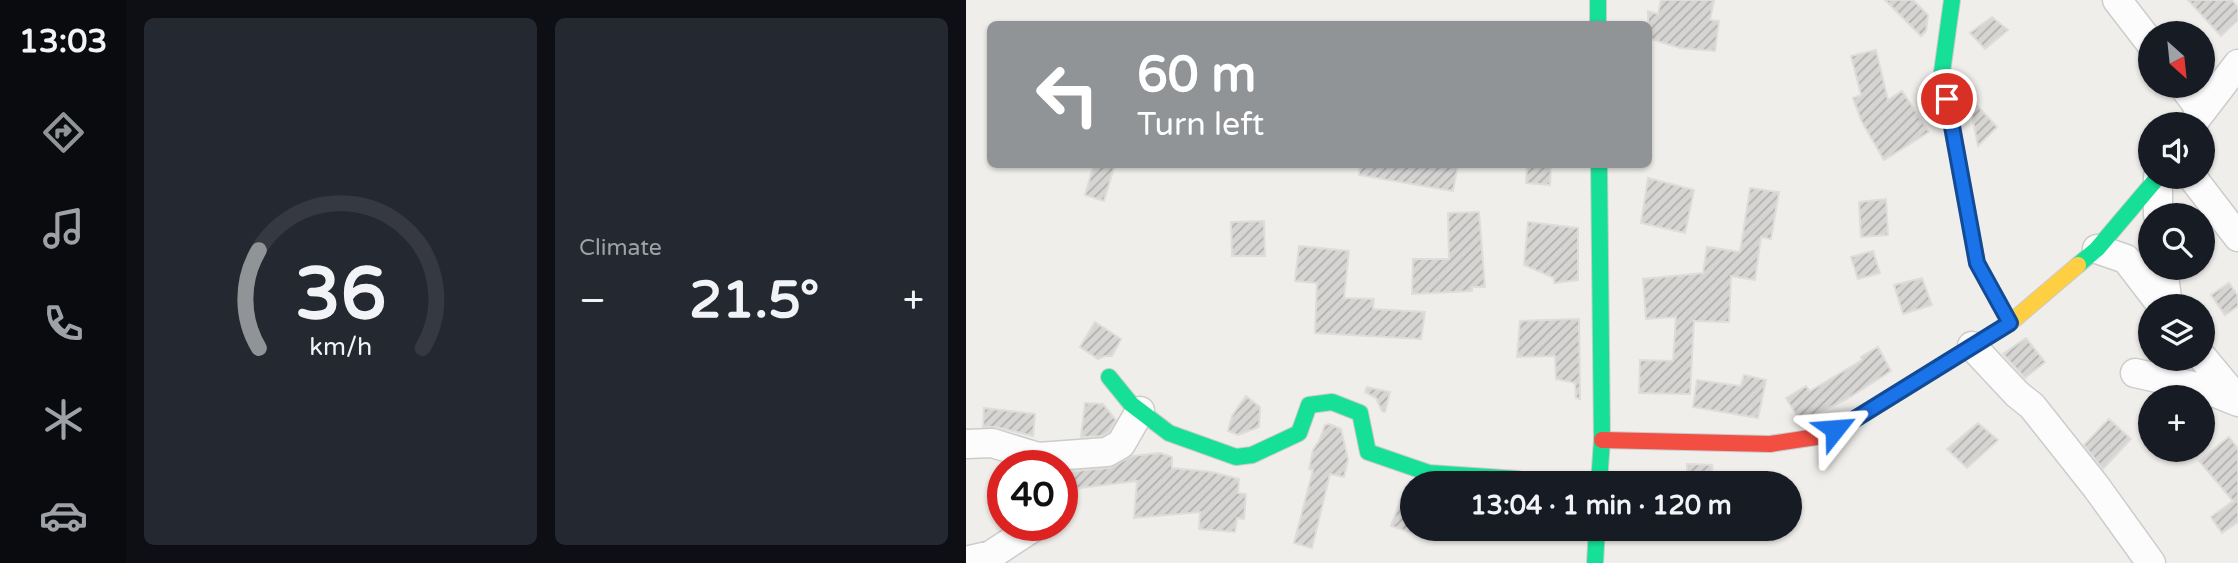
<!DOCTYPE html>
<html lang="en">
<head>
<meta charset="utf-8">
<style>
	body { margin:0; font-family:"Varela Round",sans-serif; background:#242831; color:#f1f3f6; height:100vh; display:flex; flex-direction:column; font-size:26px; white-space:nowrap }
	* { box-sizing:border-box; margin:0 }
	p { font-size:23px; color:#9ea1a6 }
	.icon { flex:none; width:38px; height:38px; fill:none; stroke:currentColor; stroke-width:2; stroke-linecap:round; stroke-linejoin:round }
	.map { position:relative; flex:1; overflow:hidden }
	.side { display:flex; flex-direction:column; gap:18px; padding:18px; background:#0d0f14; width:840px }
	.side>* { flex:none }
	.guide { position:absolute; left:21px; top:21px; width:665px; height:147px; border-radius:10px; box-shadow:0 2px 5px #0004; background:#919496; color:#fff; overflow:hidden }
	.needle { width:46px; rotate:153deg }
	.fabs { position:absolute; left:1172px; top:21px; display:grid; gap:14px }
	.fabs a { display:grid; place-items:center; width:77px; height:77px; border-radius:50%; background:#171b24; box-shadow:0 2px 5px #0004; font-size:35px }
	.speed { position:absolute; left:21px; top:450px; display:flex; gap:14px; font-size:35px; font-weight:700; text-align:center }
	.speed>* { display:grid; place-content:center; width:91px; height:91px; border-radius:50%; background:#171b24; box-shadow:0 2px 5px #0004; line-height:1 }
	.speed .limit { border:10px solid #d22; background:#fff; color:#111 }
	.pin { position:absolute; display:grid; place-items:center; width:60px; height:60px; color:#fff; margin:-30px; border:4px solid #fff; border-radius:50%; box-shadow:0 2px 7px #0007 }
	.me { position:absolute; width:77px; margin:-38px; rotate:62deg; stroke-linejoin:round; filter:drop-shadow(0 0 5px #0008) }
	.turn { display:flex; align-items:center; gap:24px; height:147px; padding:0 35px; font-size:32px }
	.turn .icon { width:91px; height:91px; stroke-width:2.5 }
	.turn b { display:block; font-size:49px; line-height:60px }
	.big { font-size:52px; font-weight:700; line-height:1.1 }
	.side .widget { flex:1; display:flex; flex-direction:column; justify-content:center; gap:10px; min-width:0; padding:0 24px; border-radius:10px; background:#242831 }
	.side .dial { align-items:center; gap:0 }
	.dial svg { height:182px; overflow:visible; fill:none; stroke:#363941; stroke-width:7; stroke-linecap:round; text-anchor:middle }
	.dial text { fill:#f1f3f6; stroke:none }
	.heat { display:flex; justify-content:space-between; align-items:center; font-size:38px; direction:ltr }
	.side .tiles { flex:1; display:grid; gap:18px; grid-template-columns:repeat(2,1fr) }
	.trip { position:absolute; left:434px; top:471px; width:402px; height:70px; border-radius:35px; background:#171b24; box-shadow:0 2px 5px #0004; font-weight:700; line-height:70px; text-align:center }
	main { display:flex; flex:1; min-height:0 }
	.tab-bar { display:flex; flex-direction:column; width:126px; justify-content:space-around; align-items:center; background:#090b0e; color:#9ea1a6 }
	.tab-bar .icon { width:49px; height:49px }
	.tab-bar .current { color:#919496 }
	.tab-bar b { font-size:32px; color:#f1f3f6 }
	.map>svg:first-child { display:block }
</style>
</head>
<body>
<main>
<nav class="tab-bar">
<b>13:03</b>
<svg class="icon current" aria-label="directions" viewBox="0 0 24 24"><path d="M12 3l9 9-9 9-9-9zM9 14v-3h6M13 9l2 2-2 2"/></svg>
<svg class="icon" aria-label="music" viewBox="0 0 24 24"><path d="M9 18V5l10-2v13"/><circle cx="6" cy="18" r="3"/><circle cx="16" cy="16" r="3"/></svg>
<svg class="icon" aria-label="phone" viewBox="0 0 24 24"><path d="M5 4h4l2 5-3 2q2 4 5 5l2-3 5 2v4C11 20 4 13 5 4z"/></svg>
<svg class="icon" aria-label="climate" viewBox="0 0 24 24"><path d="M12 3v18M4 7l16 10M4 17L20 7"/></svg>
<svg class="icon" aria-label="car" viewBox="0 0 24 24"><path d="M5 17H2v-5l4-1 3-4h7l3 4 3 1v5h-3M9 17h6M6 11h13"/><circle cx="7" cy="17" r="2"/><circle cx="17" cy="17" r="2"/></svg>
</nav>
<section class="side">
<div class="tiles">
<div class="widget dial"><svg viewBox="0 0 100 80">
<path d="M14 69A42 42 0 1 1 86 69"/>
<path d="M14 69A42 42 0 0 1 14 26" stroke="#919496"/>
<text x="50" y="56" font-size="32" font-weight="700">36</text>
<text x="50" y="72" font-size="11">km/h</text>
</svg></div>
<div class="widget"><p>Climate</p>
<div class="heat"><a>−</a><b class="big">21.5°</b><a>+</a></div>
</div>
</div>
</section>
<div class="map">
<svg width="1272" height="563" viewBox="0 0 1272 563">
	<defs>
		<pattern id="building-hatch" width="6" height="6" patternUnits="userSpaceOnUse" patternTransform="scale(1.75)"><rect width="6" height="6" fill="#d6d5d3"/><path d="M-1 1l2-2M0 6l6-6M5 7l2-2" fill="none" stroke="#b1b0af"/></pattern>
	</defs>
	<rect width="100%" height="100%" fill="#efeeea"/>
	<path fill="url(#building-hatch)" stroke="#deddd9" stroke-width="2" d="M695 0H748L744 20 753 21 749 51 714 48 682 38V11L692 14Z
		M919 0H947L962 15 960 31 955 36Z
		M1222 0H1266L1272 7V20L1255 36Z
		M1026 17 1042 30 1019 49 1004 33Z
		M910 50 922 100 936 91 963 132 918 160 896 122 887 98 895 95 885 56Z
		M1008 102 1031 127 1012 146 1004 105Z
		M128 164H149L138 201 119 195Z
		M394 164H492L487 191 393 175Z
		M561 164H585L584 185 560 183Z
		M682 178 728 190 719 233 675 223Z
		M784 188 813 192 805 239 795 237 789 280 765 276 763 322 728 321 724 394 673 393 674 360 707 361 710 317 680 319 677 279 737 273 741 247 774 252Z
		M920 199 922 235 895 237 893 202Z
		M513 212 519 287H506V291L446 294 447 259H483L482 213Z
		M298 221 299 256H266L265 222Z
		M562 222 612 228V280L588 283V278L558 265Z
		M333 246 383 251 378 298 408 299 407 309 459 312 455 339 349 333 351 283 329 281Z
		M907 251 914 273 892 279 885 257Z
		M956 278 966 305 937 314 928 285Z
		M1263 283 1272 296V306L1259 315 1245 295Z
		M613 319 614 399 610 398 609 383 590 379 589 356 551 357 554 321Z
		M129 322 155 339 146 356H139L132 359 114 347Z
		M1060 338 1079 362 1059 378 1037 354Z
		M912 347 925 371 879 400 843 417 832 418 820 398 840 386 844 391 896 360 895 357Z
		M778 375 800 380 792 418 727 407 731 380 775 386Z
		M401 387 424 392 419 412 416 411 410 398 399 392Z
		M280 396 294 407 293 427 272 435 262 431 266 416Z
		M119 403 137 404 150 420 143 432 136 436 115 437Z
		M18 408 69 414 67 436 30 427H17Z
		M1143 419 1165 439 1137 469 1118 445Z
		M1012 423 1032 440 1001 468 981 449Z
		M363 424 375 429 382 459 378 477 364 474 346 548 328 543 347 470 343 469 347 450 353 441 359 425Z
		M1263 437 1272 449V522L1256 533 1245 517 1267 501 1233 461Z
		M194 453 206 457V468L246 472 273 479 272 493 280 494 278 519 271 518 269 532 233 529 234 512 168 518 171 481 98 490 96 472 143 468 166 456Z
		M721 464 746 465 747 483H721Z
		M439 488 446 490V533L425 526Z"/>
	<g fill="none" stroke-linecap="round" stroke-linejoin="round">
		<defs>
			<path id="street" d="M1151 0 1185 44
				M1217 86 1235 110
				M1226 124 1272 64
				M1192 177V215
				M1226 177 1272 237
				M1131 249 1160 259 1196 306
				M1197 268 1202 306
				M1006 346 1051 394 1066 406 1131 488 1185 563
				M1237 358 1271 399
				M1169 373 1240 389 1272 402
				M0 444 26 443 72 457 141 452 155 444 174 411
				M0 561 25 555 66 528 67 525"/>
			<path id="fast" d="M632 0V24
				M986 0 976 72 1011 263 1044 323
				M633 164 636 440 633 483
				M1112 265 1131 249 1192 177
				M143 377 165 404 203 433 270 457 286 455 333 433 343 405 366 402 394 413 402 452 463 473 552 479
				M629 563 631 528"/>
			<path id="slow" d="M850 437 889 419 1044 323 1112 265"/>
			<path id="jam" d="M636 440 804 444 850 437"/>
		</defs>
		<use href="#street" stroke="#cbcccc" stroke-width="31"/>
		<use href="#fast" stroke="#cacacb" stroke-width="18"/>
		<use href="#slow" stroke="#cacacb" stroke-width="18"/>
		<use href="#jam" stroke="#cacacb" stroke-width="18"/>
		<use href="#street" stroke="#fdfcfc" stroke-width="28"/>
		<use href="#fast" stroke="#16e098" stroke-width="16"/>
		<use href="#slow" stroke="#ffcf43" stroke-width="16"/>
		<use href="#jam" stroke="#f24e42" stroke-width="16"/>
	</g>
	<g fill="none" stroke-linecap="round" stroke-linejoin="round">
		<defs>
			<path id="route" d="M869 429 889 419 1044 323 1011 263 981 99"/>
		</defs>
		<use href="#route" stroke="#114b97" stroke-width="18"/>
		<use href="#route" stroke="#1a73e8" stroke-width="12"/>
	</g>
</svg>
<div class="fabs">
<a><svg class="needle" viewBox="-14 -14 28 28"><path d="M0-13l5 13h-10z" fill="#e53935"/><path d="M0 13l5-13h-10z" fill="#9ea1a6"/></svg></a>
<a><svg class="icon" aria-label="sound" viewBox="0 0 24 24"><path d="M4 9h4l5-4v14l-5-4H4zM17 9q2 3 0 6"/></svg></a>
<a><svg class="icon" aria-label="search" viewBox="0 0 24 24"><circle cx="10" cy="10" r="6"/><path d="M15 15l6 6"/></svg></a>
<a><svg class="icon" aria-label="layers" viewBox="0 0 24 24"><path d="M12 4l9 5-9 5-9-5zM3 14l9 5 9-5"/></svg></a>
<a>+</a>
</div>
<div class="speed"><div class="limit">40</div></div>
<div class="pin" style="left:981px;top:99px;background:#d93025"><svg class="icon" aria-label="arrive" viewBox="0 0 24 24"><path d="M6 21V4h12l-3 4 3 4H6"/></svg></div>
<svg class="me" style="left:869px;top:429px" viewBox="-20 -20 40 40"><path d="M0-17L14 15 0 8-14 15z" fill="#1a73e8" stroke="#fff" stroke-width="4"/></svg>
<div class="trip">13:04 · 1 min · 120 m</div>
<div class="guide">
<div class="turn"><svg class="icon" aria-label="left" viewBox="0 0 24 24"><path d="M17 20v-9H6M10 6l-5 5 5 5"/></svg><div><b>60 m</b>Turn left</div></div>
</div>
</div>
</main>
</body>
</html>
